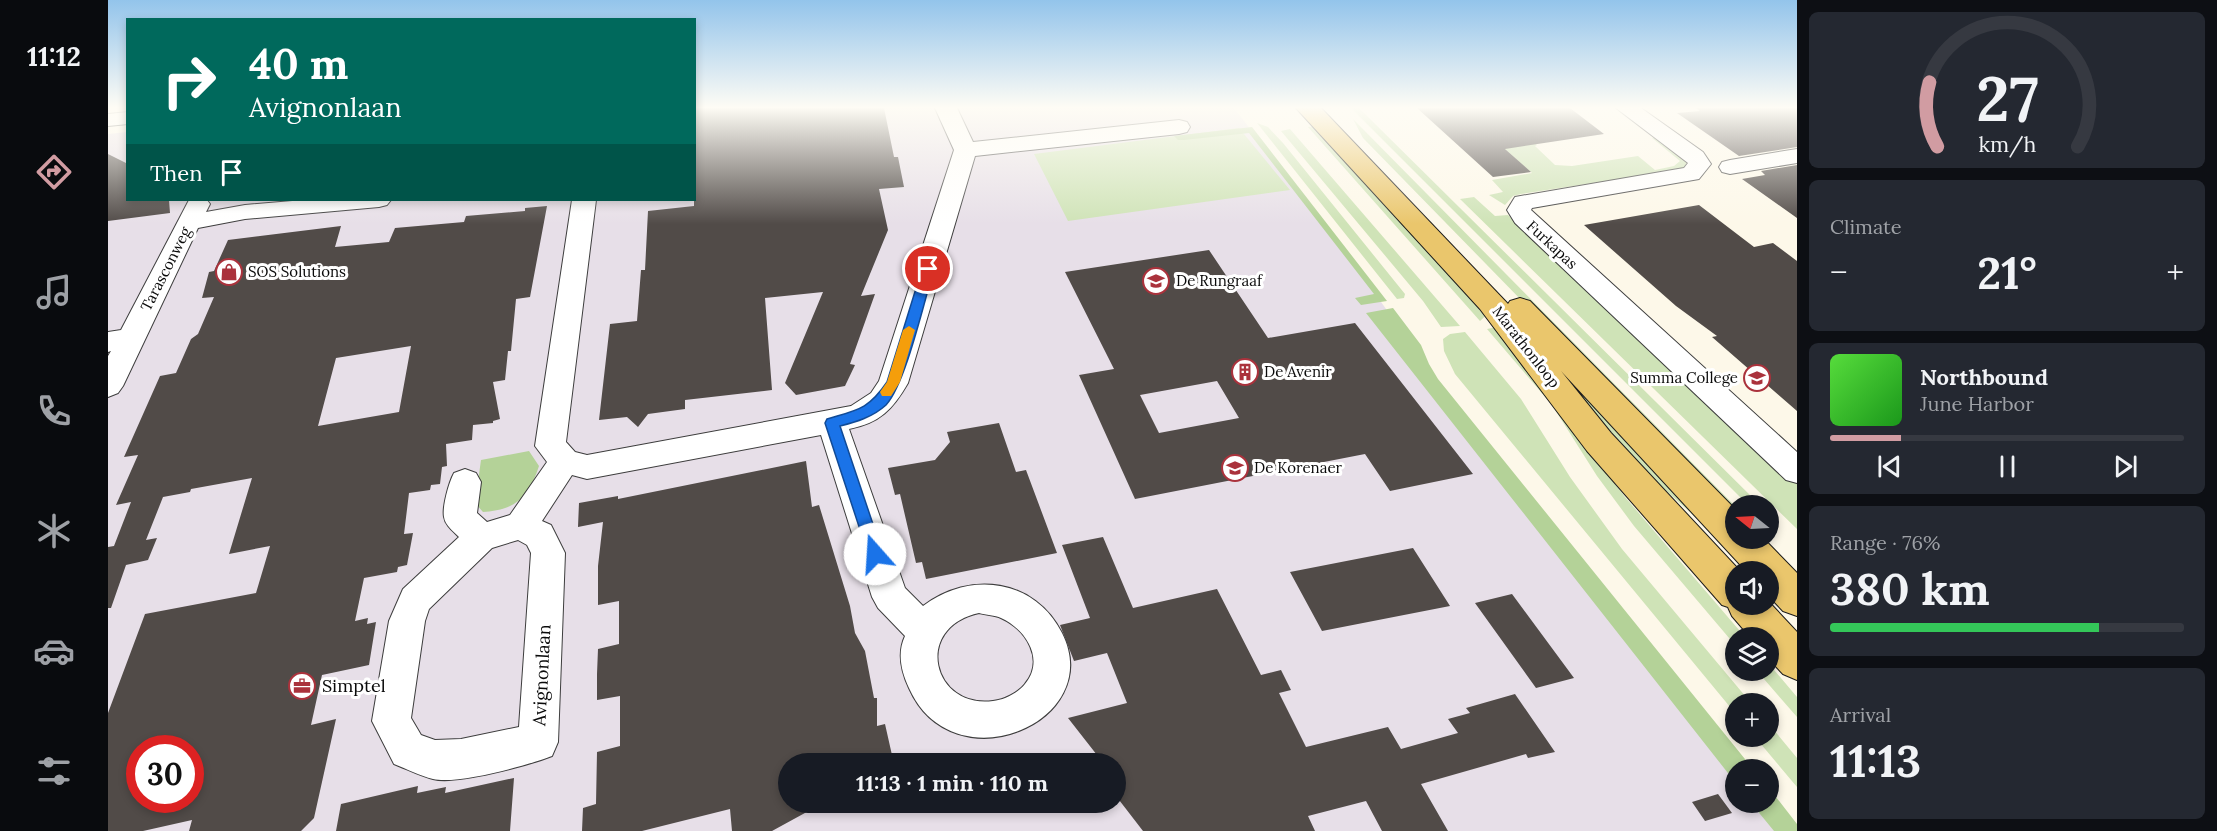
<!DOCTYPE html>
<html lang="en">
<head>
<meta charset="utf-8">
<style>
	body { margin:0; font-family:Lora,serif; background:#242831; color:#f1f3f6; height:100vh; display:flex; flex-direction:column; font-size:22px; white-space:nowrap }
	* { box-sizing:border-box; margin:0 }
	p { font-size:20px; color:#9ea1a6 }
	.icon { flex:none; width:33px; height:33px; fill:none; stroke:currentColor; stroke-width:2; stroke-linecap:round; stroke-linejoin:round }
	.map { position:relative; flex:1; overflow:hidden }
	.details { display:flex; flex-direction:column; gap:12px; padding:12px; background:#0d0f14; width:420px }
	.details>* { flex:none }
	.banner { position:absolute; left:18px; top:18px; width:570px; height:183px; border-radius:0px; box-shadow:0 3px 9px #0003; background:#00695c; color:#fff; overflow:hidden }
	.needle { width:39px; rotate:288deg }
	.controls { position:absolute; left:1617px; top:495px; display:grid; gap:12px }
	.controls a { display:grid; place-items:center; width:54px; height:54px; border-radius:50%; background:#171b24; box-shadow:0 3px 9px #0003; font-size:30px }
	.speed { position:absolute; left:18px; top:735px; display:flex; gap:12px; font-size:30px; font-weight:700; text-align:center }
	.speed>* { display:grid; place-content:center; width:78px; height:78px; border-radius:50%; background:#171b24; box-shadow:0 3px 9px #0003; line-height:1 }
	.speed .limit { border:9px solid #d22; background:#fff; color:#111 }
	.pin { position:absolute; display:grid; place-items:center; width:51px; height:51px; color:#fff; margin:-26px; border:3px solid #fff; border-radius:50%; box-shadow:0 2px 6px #0007 }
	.me { position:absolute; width:66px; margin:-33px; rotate:341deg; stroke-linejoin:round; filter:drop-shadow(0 0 4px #0008) }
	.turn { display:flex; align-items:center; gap:21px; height:126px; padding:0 24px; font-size:27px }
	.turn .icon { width:78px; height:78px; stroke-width:2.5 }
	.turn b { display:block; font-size:42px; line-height:51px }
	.then { display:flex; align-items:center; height:57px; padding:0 24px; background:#0003; gap:12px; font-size:22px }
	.big { font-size:45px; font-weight:800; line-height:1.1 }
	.details .widget { flex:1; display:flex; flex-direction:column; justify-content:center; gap:9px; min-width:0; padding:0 21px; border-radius:9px; background:#242831 }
	.details .dial { align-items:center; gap:0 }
	.dial svg { height:156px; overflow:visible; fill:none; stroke:#363941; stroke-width:7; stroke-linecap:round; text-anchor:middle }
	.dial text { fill:#f1f3f6; stroke:none }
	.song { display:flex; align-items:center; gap:18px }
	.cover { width:72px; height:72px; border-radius:9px; background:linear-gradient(135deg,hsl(110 70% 55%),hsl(120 70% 35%)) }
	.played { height:6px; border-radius:3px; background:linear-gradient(90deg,#d19ca2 20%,#363941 20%) }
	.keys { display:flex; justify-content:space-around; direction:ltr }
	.heat { display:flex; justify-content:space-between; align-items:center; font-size:33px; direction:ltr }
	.charge { height:9px; border-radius:4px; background:linear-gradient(90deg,#34c759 76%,#363941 0) }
	.trip { position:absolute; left:670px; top:753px; width:348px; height:60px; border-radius:30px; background:#171b24; box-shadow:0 3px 9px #0003; font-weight:800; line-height:60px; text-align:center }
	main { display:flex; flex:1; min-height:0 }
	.dock { display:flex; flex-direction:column; width:108px; justify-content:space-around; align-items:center; background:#090b0e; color:#9ea1a6 }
	.dock .icon { width:42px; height:42px }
	.dock .current { color:#d19ca2 }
	.dock b { font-size:27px; color:#f1f3f6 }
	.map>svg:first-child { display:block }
</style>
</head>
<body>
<main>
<nav class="dock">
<b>11:12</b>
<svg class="icon current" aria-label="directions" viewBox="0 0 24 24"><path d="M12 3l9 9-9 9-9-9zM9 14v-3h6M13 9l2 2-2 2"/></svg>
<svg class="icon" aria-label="music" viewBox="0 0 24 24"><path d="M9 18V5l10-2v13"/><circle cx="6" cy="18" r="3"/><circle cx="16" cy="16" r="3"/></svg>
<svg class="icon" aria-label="phone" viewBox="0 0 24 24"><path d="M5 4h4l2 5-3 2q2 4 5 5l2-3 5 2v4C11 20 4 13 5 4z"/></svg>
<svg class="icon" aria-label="climate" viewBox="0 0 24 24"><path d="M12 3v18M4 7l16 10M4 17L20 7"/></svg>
<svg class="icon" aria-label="car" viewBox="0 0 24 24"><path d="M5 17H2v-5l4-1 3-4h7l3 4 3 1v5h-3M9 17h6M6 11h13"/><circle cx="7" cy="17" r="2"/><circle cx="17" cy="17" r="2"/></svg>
<svg class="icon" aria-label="filters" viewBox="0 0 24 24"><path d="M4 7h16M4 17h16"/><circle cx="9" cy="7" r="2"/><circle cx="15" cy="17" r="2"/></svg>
</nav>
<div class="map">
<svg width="1689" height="831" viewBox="0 0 1689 831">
	<rect width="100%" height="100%" fill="#fdf8e9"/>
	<path fill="#e7dfe8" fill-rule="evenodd" d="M587 108H1126L1234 247 1315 361 1628 770V802H1660L1689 831H0V134L19 132 20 200H586ZM32 748H82V800H32ZM681 764H1008V802H681Z"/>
	<path fill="#cfe3b7" d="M1243 108H1251L1652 505H1640Z
		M1351 108H1386L1429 145 1427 146 1447 165 1464 166 1530 156 1547 170 1566 166 1572 161 1544 138 1549 137 1579 159 1577 169 1413 194 1405 196 1397 205 1381 195 1395 192 1384 180 1424 173Z
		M1245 119 1627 506V519L1255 138Z
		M1149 123 1160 127 1175 143 1297 294 1296 298 1289 299Z
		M1211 126 1383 311 1372 321 1200 127Z
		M1131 128 1182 190 960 221 926 154Z
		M1182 129 1352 326 1333 327 1315 301 1173 131Z
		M1366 197 1387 216 1400 215 1689 484V529L1352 199Z
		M1387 297 1594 523 1515 452Z
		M1389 327 1517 497 1637 637 1628 638 1627 645 1526 526 1489 476 1444 405 1379 329Z
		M1357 332 1413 399 1462 477 1514 549 1643 703 1628 704 1627 713 1347 374 1336 351 1335 339 1342 334Z
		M1661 664 1689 697V717L1649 671 1660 670Z
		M1661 724 1689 758V787L1647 737 1660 736Z"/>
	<path fill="#b4d298" d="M1144 127 1279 301 1253 305 1247 298 1266 294 1141 133 1076 140H1070L1066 136Z
		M1285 308 1313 345 1321 364 1330 379 1645 769 1628 770 1627 782 1258 313Z
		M421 451 431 466C421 497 408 510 375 512L367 503 373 460Z
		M1661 788 1689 824V831H1666L1643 803 1660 802Z"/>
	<path fill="#514b48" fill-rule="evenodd" d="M586 108H776L786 157H790L796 187 771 189 780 230 753 296 767 294 742 364 747 365 737 386 688 395 677 383 715 292 657 298 664 390 577 400V409L540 414 530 427 519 417 491 420 502 324 529 321 533 270H537L540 211 586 206Z
		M1309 108H1462L1496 134 1397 149 1423 172 1385 177Z
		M1588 108H1689V147L1631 156 1569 113 1592 111Z
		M0 154 20 164V200H61L62 213 0 221Z
		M1689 165V218L1634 179 1657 175 1653 171Z
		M1591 205 1646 247 1665 243 1689 261V411L1604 337 1609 336 1568 306 1476 225Z
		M439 206 422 297 408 299 403 351H400L397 380 385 382 392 419 385 421V423L365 425 364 440 338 444 339 466 334 467 332 484 323 485 322 490 301 493 296 534 305 533 299 565 290 567 289 572 256 578 247 621 260 618 259 624 268 622 261 665 214 675 203 725 228 719 206 818 193 831H81L84 820 35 831H0V713L37 614 148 593 162 546 121 554 144 478 83 489 82 492 55 497 38 540 49 538 40 560 18 565 3 608H0V547L6 546 23 502 8 505 30 455 16 457 52 376 68 373 83 339 90 334 106 297 94 298 101 272 106 271 120 240 233 226 227 247 281 242 287 228 356 222 358 216 417 211V208ZM303 346 291 412 210 426 228 358ZM32 748H82V800H32Z
		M1101 250 1160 338 1247 323 1365 474 1282 491 1257 454 1027 499 971 375 1006 369 957 272ZM1109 381 1131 418 1051 433 1032 395Z
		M891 423 908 472 918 470 949 553 818 579 814 562 808 563 792 494 787 495 780 468 827 460 842 442 839 432Z
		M698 461 704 507 711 505 742 606 747 633 757 651 766 698H769V726L777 724 786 764H681V802H717L664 831H624L622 809 534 831H474L475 808 488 804 489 752 512 746V696L489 700V674L490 649 511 644V601L490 605V566L495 522 470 527 471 503 510 496V499Z
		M995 537 1025 608 1109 589 1153 675 1173 670 1183 690 1171 693 1198 747 1280 727 1293 749 1350 733 1340 719 1362 713 1358 708 1407 694 1447 752 1420 758 1418 754 1313 784 1340 831H1274L1258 801 1200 816 1207 831H1035L1008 796V764H996L960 718 1019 703 999 653 966 661 952 625 982 618 954 545Z
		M1305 548 1342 606 1214 631 1182 572Z
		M1404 594 1466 678 1428 688 1367 603Z
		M406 778 402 831H228L233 804 310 786 309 793 338 787 337 793Z
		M1610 794 1624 813 1597 821 1584 802Z"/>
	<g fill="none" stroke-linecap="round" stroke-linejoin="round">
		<defs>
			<path id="minor" d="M827 108H849L865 142 1071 120 1079 122 1082 127 1079 132 1071 134 867 156 800 383C785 409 772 423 741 429L797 588 815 606C862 570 927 579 954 633 999 722 845 787 801 688 793 671 789 653 797 636L770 608 764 597 713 435 479 479 464 475 434 521 443 525 457 553 450 742 444 756C421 765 349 785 325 779 312 776 299 769 286 764L264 721 281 621 295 589 351 537C345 531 337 525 336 517 334 507 341 482 346 473L357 469 368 473 373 482 369 513 379 522 402 515 439 462 427 446 464 200H488L458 442 467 452 479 455 743 406 763 393 771 381 846 150ZM410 540 419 545 423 553 411 727 353 739 327 740 313 735 303 718 317 621 321 609 384 548ZM871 613C878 615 887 615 893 618 919 630 937 660 917 684 910 693 896 700 885 701 825 709 804 628 871 613Z
				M1508 108H1533L1595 152 1603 164 1591 179 1424 208 1423 210 1689 452V483L1678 480 1407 223 1399 210 1407 197 1576 168 1580 163Z
				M20 112V124L0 126V114Z
				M1689 149V163L1622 174 1614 172 1611 167 1614 162 1622 160Z
				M81 200H99L102 204 98 212 137 205 196 200H283L279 205 271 207 137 219 90 228 15 386 10 393 0 397V356L3 351 0 352V332L13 330Z"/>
			<path id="major" d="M1188 108H1213L1400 304 1402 301 1412 298 1422 301 1628 510V538H1655L1689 573V616L1675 611 1660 595V572H1639L1453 371 1503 433 1633 572H1628V604H1660V601L1689 632V680L1675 674 1660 658V638H1643L1624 616 1620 607 1614 605 1479 451 1372 309Z"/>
		</defs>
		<use href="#minor" stroke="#3d3d3d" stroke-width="2"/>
		<use href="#major" stroke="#1b1b1b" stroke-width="2"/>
		<use href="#minor" fill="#fff" fill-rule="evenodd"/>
		<use href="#major" fill="#eac66c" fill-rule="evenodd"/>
	</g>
	<linearGradient id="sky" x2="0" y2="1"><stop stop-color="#93c4eb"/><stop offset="0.48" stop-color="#fefcf5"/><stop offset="1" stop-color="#fefcf5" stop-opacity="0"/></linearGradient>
	<rect width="1689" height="224" fill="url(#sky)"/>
	<path fill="#1a73e8" stroke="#114b97" stroke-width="1.5" d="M820 265 826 269C816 301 798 383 778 405 765 417 748 422 732 426L775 554 773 559 767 561 762 559 760 554 717 423 719 419C749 410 760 410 779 382L814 269Z"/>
	<path fill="#f59e0b" d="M801 326 807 330 792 382 783 396H774L772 392 779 382 795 330Z"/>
	<defs>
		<symbol id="shop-ring" viewBox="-11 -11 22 22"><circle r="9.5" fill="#fff" stroke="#aa323c" stroke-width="1.5"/><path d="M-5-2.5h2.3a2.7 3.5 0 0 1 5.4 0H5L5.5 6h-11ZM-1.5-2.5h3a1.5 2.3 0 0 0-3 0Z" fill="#aa323c"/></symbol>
		<symbol id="school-ring" viewBox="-11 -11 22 22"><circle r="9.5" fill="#fff" stroke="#aa323c" stroke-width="1.5"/><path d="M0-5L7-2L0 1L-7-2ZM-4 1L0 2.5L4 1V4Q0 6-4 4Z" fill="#aa323c"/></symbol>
		<symbol id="building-ring" viewBox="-11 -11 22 22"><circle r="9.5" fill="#fff" stroke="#aa323c" stroke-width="1.5"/><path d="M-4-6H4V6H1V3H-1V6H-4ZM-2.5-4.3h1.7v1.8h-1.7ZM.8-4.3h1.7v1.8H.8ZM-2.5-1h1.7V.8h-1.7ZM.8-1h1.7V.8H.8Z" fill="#aa323c"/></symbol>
		<symbol id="office-ring" viewBox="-11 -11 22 22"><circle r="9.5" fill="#fff" stroke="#aa323c" stroke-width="1.5"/><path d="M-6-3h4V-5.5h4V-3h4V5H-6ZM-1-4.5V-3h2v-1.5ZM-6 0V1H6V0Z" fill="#aa323c"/></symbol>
	</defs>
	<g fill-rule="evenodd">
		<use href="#shop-ring" x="106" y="257" width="30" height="30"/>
		<use href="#school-ring" x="1033" y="266" width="30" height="30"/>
		<use href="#building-ring" x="1122" y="357" width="30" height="30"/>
		<use href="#school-ring" x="1634" y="363" width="30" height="30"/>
		<use href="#school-ring" x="1112" y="453" width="30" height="30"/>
		<use href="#office-ring" x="179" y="671" width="30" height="30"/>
	</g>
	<g text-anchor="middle" stroke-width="6" stroke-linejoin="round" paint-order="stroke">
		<g font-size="15" fill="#0a0a0a" stroke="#fff">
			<text transform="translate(1444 245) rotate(43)" y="5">Furkapas</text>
			<text transform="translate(58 269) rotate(-63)" y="5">Tarasconweg</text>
			<text transform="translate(1418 347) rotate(52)" y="5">Marathonloop</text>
		</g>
		<g font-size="15" fill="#0a0a0a" stroke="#fff" text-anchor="start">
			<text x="140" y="277">SOS Solutions</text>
			<text x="1068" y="286">De Rungraaf</text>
			<text x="1156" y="377">De Avenir</text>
			<text x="1630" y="383" text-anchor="end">Summa College</text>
			<text x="1146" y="473">De Korenaer</text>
		</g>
		<g font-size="18" fill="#0a0a0a" stroke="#fff">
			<text transform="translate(434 675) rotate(-87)" y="6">Avignonlaan</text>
		</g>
		<g font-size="18" fill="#0a0a0a" stroke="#fff" text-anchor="start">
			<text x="214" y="692">Simptel</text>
		</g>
	</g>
</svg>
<div class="controls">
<a><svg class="needle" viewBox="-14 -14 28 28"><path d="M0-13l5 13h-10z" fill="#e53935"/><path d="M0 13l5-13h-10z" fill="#9ea1a6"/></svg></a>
<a><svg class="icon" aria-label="sound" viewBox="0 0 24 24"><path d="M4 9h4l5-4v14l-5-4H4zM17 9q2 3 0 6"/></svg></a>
<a><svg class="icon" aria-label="layers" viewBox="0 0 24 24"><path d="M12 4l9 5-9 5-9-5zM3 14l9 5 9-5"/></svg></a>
<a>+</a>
<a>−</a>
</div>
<div class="speed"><div class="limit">30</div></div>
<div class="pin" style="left:820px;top:269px;background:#d93025"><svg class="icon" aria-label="arrive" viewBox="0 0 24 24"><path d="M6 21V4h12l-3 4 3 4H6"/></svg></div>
<svg class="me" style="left:767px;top:554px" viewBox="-20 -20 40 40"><circle r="19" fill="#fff"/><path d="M0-13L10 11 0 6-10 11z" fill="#1a73e8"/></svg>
<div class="trip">11:13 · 1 min · 110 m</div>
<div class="banner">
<div class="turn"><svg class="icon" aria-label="right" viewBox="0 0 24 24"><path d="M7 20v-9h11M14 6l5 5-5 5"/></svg><div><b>40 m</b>Avignonlaan</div></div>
<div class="then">Then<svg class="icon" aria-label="arrive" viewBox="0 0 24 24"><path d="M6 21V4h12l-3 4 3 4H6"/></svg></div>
</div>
</div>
<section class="details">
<div class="widget dial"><svg viewBox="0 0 100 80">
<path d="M14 69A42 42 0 1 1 86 69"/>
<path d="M14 69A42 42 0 0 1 10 36" stroke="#d19ca2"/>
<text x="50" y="56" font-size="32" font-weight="700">27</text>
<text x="50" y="72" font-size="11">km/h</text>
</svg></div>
<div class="widget"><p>Climate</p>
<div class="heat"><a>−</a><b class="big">21°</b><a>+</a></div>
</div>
<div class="widget">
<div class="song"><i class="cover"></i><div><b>Northbound</b><p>June Harbor</p></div></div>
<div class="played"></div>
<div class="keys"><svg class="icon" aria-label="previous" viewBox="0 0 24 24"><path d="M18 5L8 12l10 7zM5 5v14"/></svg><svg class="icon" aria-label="pause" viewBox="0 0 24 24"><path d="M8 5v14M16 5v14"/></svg><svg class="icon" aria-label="next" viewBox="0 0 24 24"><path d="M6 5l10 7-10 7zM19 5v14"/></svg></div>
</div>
<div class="widget"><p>Range · 76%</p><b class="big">380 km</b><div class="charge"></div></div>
<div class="widget"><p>Arrival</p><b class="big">11:13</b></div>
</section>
</main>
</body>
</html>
